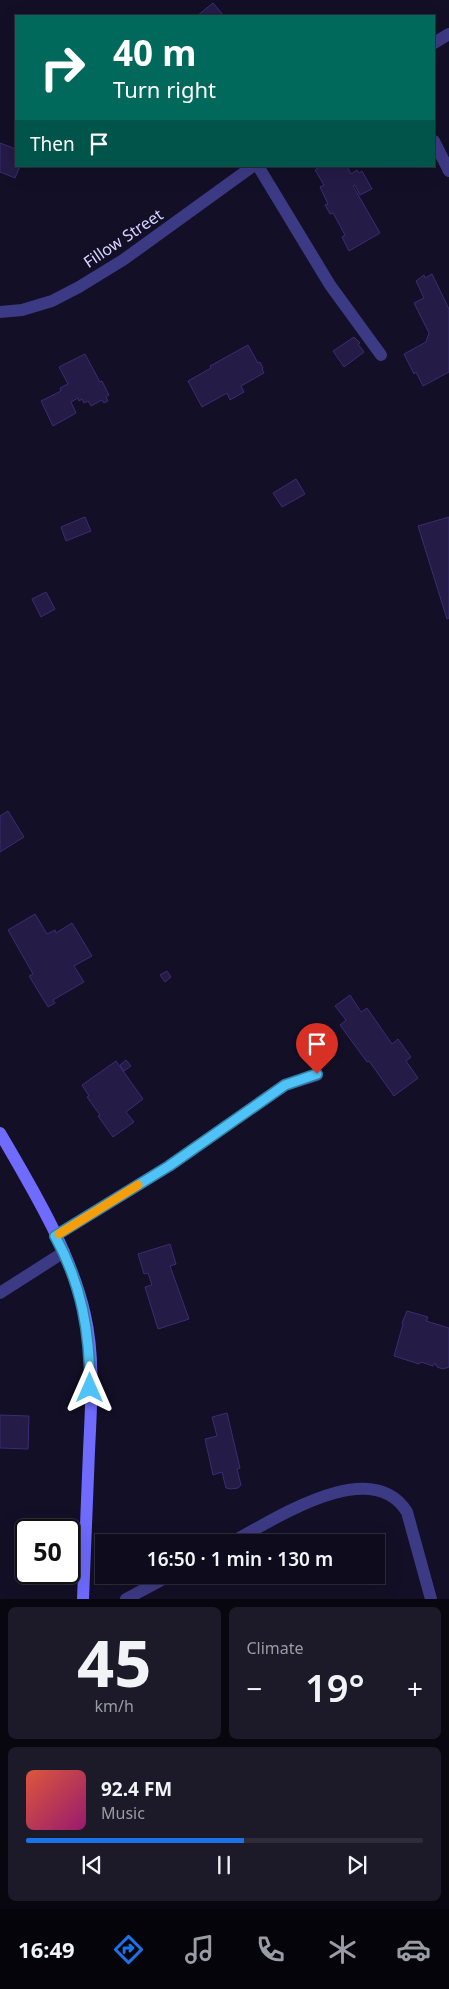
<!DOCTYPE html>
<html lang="en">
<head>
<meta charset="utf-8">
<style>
	body { margin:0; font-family:"Noto Sans",sans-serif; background:#1c1929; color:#f1f3f6; height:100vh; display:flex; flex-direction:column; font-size:19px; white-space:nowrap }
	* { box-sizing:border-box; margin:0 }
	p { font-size:16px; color:#9b9ba3 }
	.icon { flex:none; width:28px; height:28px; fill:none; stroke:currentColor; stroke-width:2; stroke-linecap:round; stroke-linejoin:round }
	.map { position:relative; height:1599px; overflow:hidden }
	.side { display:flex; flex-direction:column; gap:8px; padding:8px; background:#08060f; flex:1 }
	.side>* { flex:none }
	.banner { position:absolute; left:15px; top:15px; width:420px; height:152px; border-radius:0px; box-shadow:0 5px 20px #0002,0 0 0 1px #2e2b3b; background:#00695c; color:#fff; overflow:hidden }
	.speed { position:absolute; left:15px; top:1519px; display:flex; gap:10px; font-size:25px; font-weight:700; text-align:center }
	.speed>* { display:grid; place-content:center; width:65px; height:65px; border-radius:50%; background:#0e0b1c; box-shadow:0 5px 20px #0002,0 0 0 1px #2e2b3b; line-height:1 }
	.speed .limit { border:2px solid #111; border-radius:8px; background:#fff; color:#111 }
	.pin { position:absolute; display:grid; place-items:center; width:42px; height:42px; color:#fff; margin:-51px -21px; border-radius:50% 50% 50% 0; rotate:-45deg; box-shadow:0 0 5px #0007 }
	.pin .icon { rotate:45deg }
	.me { position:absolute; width:55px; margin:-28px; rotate:0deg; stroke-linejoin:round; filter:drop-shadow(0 0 4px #0008) }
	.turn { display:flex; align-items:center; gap:18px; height:105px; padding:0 15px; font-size:22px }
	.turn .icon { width:65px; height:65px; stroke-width:2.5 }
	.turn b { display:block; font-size:35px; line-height:42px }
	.then { display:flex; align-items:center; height:48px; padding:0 15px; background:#0003; gap:10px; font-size:19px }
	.big { font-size:38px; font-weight:600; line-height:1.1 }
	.side .widget { flex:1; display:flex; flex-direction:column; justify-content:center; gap:8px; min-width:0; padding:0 18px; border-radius:8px; background:#1c1929 }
	.side .dial { align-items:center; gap:0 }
	.dial b { font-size:65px; line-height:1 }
	.song { display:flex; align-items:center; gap:15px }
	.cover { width:60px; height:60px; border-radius:8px; background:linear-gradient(135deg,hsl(10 70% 55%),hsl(320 70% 35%)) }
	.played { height:5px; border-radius:2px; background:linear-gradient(90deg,#1a73e8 55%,#2e2b3b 55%) }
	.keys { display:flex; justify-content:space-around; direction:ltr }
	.heat { display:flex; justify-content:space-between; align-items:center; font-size:28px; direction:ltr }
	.side .tiles { flex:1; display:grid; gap:8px; grid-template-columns:1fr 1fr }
	.widget:last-child { grid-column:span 2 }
	.trip { position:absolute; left:95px; top:1534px; width:290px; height:50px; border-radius:0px; background:#0e0b1c; box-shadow:0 5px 20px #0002,0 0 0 1px #2e2b3b; font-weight:600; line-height:50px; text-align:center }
	.dock { display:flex; height:80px; justify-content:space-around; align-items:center; background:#06040b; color:#9b9ba3 }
	.dock .icon { width:35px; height:35px }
	.dock .current { color:#1a73e8 }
	.dock b { font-size:22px; color:#f1f3f6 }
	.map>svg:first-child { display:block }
</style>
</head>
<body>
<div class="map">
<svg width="449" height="1599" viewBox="0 0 449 1599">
	<rect width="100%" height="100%" fill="#130f26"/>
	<path fill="#241b47" stroke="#3b2d73" d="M213 3 224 16H197Z
		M0 143 16 149V166H20L15 178 0 172Z
		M321 166H347L351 174 357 170 359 173 362 171 372 189 360 195 355 185 353 186 380 233 349 251 342 237 345 235 333 213 330 214 325 205 328 204 320 187 324 185 315 170Z
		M432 274 449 309V372L423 386 416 372 414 374 404 354 426 342 429 333 414 303 424 298 416 281 424 275 425 278Z
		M354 337 360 343 358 344 364 352 344 367 333 351Z
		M248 345 258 363 260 362 263 368 262 369 264 373 241 386 244 392 230 400 227 393 202 407 188 381 211 368 210 366Z
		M85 354 100 382 102 381 109 395 106 397 108 401 104 403 102 400 91 406 88 401 84 403 82 399 79 401 78 398 71 402 76 413 53 426 41 401 61 391 60 388 68 384 59 367Z
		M296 479 305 494 282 507 273 493Z
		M85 517 91 531 66 541 61 527Z
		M449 517V618L447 619 418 526Z
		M46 592 55 609 41 617 32 599Z
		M8 811 24 837 0 852V816Z
		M35 914 47 934 55 930 56 933 72 923 92 956 74 966 84 982 53 1000 55 1003 48 1007 29 976 33 974 8 930Z
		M167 971 171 977 165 982 160 975Z
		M350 995 361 1012 367 1008 392 1044 398 1039 411 1057 406 1061 418 1078 394 1096 369 1061 367 1062 340 1025 346 1020 335 1006Z
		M126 1060 131 1066 124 1071 120 1065Z
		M116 1061 143 1099 126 1112 134 1122 113 1137 98 1116 100 1115 87 1097 89 1096 82 1085Z
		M170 1244 176 1264 170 1266 189 1319 158 1329 145 1287 152 1285 148 1273 144 1274 138 1254Z
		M407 1311 428 1317 426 1321 449 1328V1367L443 1369 437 1367 435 1363 433 1366 421 1362 419 1364 394 1356 403 1324 402 1323Z
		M227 1413 240 1468 237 1469 241 1485 238 1488 231 1489 226 1488 222 1472 213 1475 205 1439 217 1436 212 1417Z
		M0 1415 29 1416 28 1449 0 1448Z"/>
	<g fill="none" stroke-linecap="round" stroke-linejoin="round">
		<path stroke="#3d3a85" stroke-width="12" d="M258 166 330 285 381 355
			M55 1236 169 1166 285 1085 317 1075"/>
		<path stroke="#3d3a85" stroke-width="12" d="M434 141 449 171
			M0 1293 64 1252
			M232 1542C274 1520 371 1454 407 1512L431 1599
			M126 1599 171 1575"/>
		<path stroke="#3d3a85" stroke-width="12" d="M434 43 449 34
			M0 312 22 310 52 301 79 287 123 260 253 166"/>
		<path stroke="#6f6bff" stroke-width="12" d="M0 1133C32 1188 71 1252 85 1315 95 1358 91 1407 89 1451 87 1500 85 1550 83 1599"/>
	</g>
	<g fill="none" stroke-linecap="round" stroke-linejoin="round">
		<defs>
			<path id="route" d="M90 1388C90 1333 82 1285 55 1236L169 1166 285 1085 317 1074"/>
		</defs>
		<use href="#route" stroke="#337fa1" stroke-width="12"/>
		<use href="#route" stroke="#4fc3f7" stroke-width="9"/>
		<path stroke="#f59e0b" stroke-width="9" d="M59 1234 138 1185"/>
	</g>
	<g text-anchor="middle" stroke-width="5" stroke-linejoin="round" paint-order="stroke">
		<g font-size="16" fill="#d9d4ff" stroke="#130f26">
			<text transform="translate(123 238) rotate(-34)" y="6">Fillow Street</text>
		</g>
	</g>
</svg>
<div class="speed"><div class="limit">50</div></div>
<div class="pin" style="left:317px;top:1074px;background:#d93025"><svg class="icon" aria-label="arrive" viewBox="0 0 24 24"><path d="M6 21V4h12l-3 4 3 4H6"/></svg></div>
<svg class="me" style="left:90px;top:1388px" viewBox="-20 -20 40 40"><path d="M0-17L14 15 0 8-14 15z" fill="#4fc3f7" stroke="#fff" stroke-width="4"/></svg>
<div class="trip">16:50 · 1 min · 130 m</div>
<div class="banner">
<div class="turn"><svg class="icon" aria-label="right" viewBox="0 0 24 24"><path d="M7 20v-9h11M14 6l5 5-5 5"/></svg><div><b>40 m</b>Turn right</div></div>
<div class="then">Then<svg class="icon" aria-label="arrive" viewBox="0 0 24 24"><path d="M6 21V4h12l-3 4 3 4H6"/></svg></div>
</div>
</div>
<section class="side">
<div class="tiles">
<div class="widget dial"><b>45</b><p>km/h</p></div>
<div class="widget"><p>Climate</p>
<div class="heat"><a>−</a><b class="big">19°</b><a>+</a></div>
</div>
<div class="widget">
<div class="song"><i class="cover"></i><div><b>92.4 FM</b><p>Music</p></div></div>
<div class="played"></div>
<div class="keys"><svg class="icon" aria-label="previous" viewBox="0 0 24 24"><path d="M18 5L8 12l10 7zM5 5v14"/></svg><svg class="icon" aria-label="pause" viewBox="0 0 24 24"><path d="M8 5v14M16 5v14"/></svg><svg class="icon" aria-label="next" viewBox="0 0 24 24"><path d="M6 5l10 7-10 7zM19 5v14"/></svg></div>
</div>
</div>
</section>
<nav class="dock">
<b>16:49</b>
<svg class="icon current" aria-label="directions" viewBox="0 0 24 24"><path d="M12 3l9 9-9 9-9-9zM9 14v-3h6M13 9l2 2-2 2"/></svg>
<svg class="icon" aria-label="music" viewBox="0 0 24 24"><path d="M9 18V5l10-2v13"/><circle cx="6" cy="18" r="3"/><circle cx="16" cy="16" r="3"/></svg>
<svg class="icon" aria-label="phone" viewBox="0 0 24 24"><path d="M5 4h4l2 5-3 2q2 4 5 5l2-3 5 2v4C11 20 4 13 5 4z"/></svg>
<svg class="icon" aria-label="climate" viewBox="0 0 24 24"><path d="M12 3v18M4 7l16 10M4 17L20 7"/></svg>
<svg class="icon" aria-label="car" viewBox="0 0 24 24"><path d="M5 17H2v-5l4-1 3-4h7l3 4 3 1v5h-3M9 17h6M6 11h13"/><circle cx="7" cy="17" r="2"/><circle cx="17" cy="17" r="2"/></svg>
</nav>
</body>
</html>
